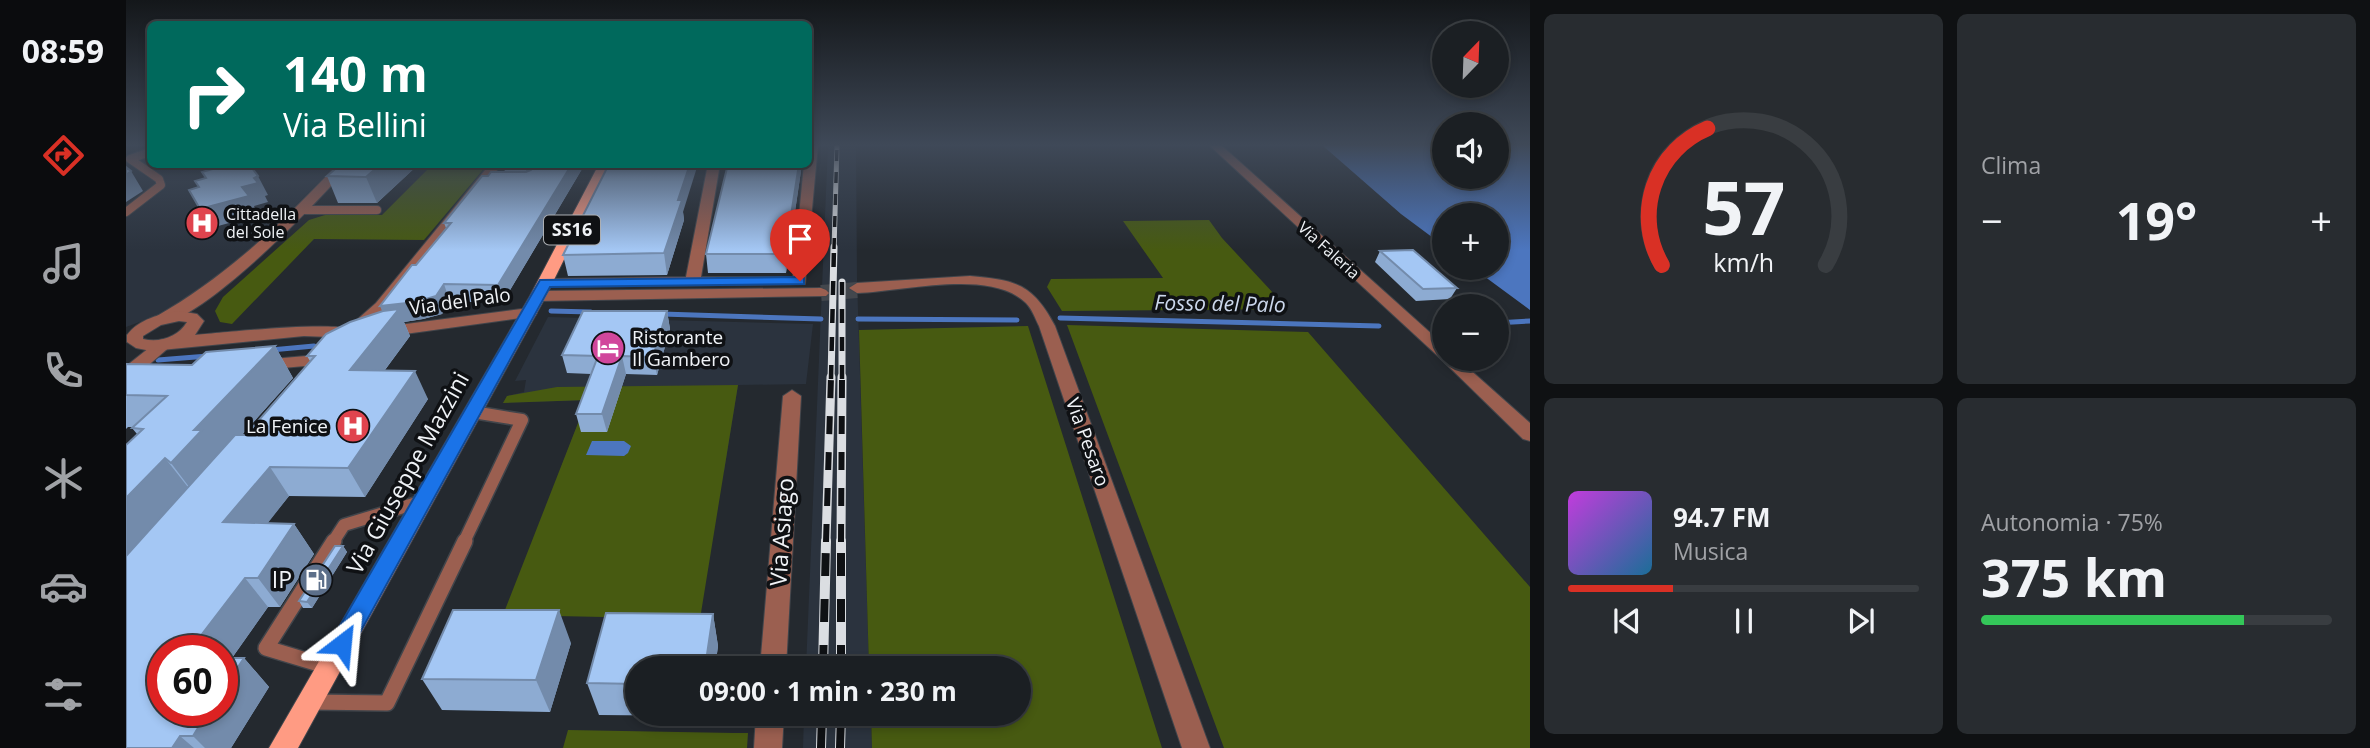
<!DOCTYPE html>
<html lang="it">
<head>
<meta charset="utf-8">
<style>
	body { margin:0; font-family:"Open Sans",sans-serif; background:#282c30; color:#f1f3f6; height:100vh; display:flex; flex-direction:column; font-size:26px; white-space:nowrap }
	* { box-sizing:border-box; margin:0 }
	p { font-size:23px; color:#a0a2a6 }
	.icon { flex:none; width:38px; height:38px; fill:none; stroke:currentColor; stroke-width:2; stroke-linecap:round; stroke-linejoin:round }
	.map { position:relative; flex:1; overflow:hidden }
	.drawer { display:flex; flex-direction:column; gap:14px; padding:14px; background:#0f1113; width:840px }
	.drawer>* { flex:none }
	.guide { position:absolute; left:21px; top:21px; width:665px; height:147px; border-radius:10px; box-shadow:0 4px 10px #0003,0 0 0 2px #393d41; background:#00695c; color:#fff; overflow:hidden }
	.needle { width:46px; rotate:23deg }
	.tools { position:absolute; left:1306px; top:21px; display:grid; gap:14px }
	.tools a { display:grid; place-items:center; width:77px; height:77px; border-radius:50%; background:#1b1f23; box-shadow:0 4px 10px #0003,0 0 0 2px #393d41; font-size:35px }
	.speed { position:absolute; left:21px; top:635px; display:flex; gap:14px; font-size:35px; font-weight:700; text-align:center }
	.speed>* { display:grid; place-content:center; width:91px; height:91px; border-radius:50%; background:#1b1f23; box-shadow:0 4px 10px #0003,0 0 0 2px #393d41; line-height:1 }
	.speed .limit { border:10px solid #d22; background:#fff; color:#111 }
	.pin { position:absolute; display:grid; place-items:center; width:60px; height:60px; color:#fff; margin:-72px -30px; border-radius:50% 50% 50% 0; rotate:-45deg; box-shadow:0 0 7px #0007 }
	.pin .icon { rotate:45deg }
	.me { position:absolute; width:77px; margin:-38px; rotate:29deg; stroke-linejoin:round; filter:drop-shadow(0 0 5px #0008) }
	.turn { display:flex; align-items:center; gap:24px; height:147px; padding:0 21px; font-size:32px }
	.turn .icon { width:91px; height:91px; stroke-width:2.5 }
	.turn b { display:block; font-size:49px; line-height:60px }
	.big { font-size:52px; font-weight:700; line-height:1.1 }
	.drawer .widget { flex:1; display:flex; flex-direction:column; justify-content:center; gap:10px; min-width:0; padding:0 24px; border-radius:10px; background:#282c30 }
	.drawer .dial { align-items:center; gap:0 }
	.dial svg { height:182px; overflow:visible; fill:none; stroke:#393d41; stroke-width:7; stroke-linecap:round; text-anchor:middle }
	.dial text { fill:#f1f3f6; stroke:none }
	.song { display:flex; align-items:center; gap:21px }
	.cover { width:84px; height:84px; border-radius:10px; background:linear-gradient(135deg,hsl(290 70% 55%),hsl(200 70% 35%)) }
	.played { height:7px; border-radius:4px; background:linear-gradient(90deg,#d93025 30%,#393d41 30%) }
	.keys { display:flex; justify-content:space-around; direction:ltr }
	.heat { display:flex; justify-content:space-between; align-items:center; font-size:38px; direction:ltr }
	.charge { height:10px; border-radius:5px; background:linear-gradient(90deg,#34c759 75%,#393d41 0) }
	.drawer .tiles { flex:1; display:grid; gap:14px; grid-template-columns:repeat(2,1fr) }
	.trip { position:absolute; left:499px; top:656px; width:406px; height:70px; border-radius:35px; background:#1b1f23; box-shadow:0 4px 10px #0003,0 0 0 2px #393d41; font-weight:700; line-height:70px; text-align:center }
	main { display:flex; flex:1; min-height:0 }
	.menu { display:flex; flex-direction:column; width:126px; justify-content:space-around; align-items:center; background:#0b0c0e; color:#a0a2a6 }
	.menu .icon { width:49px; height:49px }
	.menu .active { color:#d93025 }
	.menu b { font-size:32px; color:#f1f3f6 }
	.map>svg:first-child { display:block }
</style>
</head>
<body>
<main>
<nav class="menu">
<b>08:59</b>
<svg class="icon active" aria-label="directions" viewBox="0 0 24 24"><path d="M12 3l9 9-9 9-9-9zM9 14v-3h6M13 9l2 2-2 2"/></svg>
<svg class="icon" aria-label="music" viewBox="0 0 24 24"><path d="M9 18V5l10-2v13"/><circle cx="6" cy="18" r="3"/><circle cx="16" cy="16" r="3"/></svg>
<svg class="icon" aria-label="phone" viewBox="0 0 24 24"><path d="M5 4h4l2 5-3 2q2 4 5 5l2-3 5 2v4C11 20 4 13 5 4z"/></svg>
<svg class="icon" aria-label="climate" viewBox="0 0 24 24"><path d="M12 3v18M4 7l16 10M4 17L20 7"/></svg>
<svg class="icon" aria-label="car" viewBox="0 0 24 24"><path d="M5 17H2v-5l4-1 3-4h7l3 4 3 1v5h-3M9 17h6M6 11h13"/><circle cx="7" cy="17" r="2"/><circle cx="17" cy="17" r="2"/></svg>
<svg class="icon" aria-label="filters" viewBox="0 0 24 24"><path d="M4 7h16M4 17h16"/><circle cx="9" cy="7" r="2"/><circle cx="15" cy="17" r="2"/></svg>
</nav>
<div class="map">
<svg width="1404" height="748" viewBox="0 0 1404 748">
	<rect width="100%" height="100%" fill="#24292f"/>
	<path fill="#2b333e" d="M702 145H730L731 278 743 668H680Z
		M24 147V164L210 165 136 239 87 281 41 312 0 327V155Z
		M422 317 687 324 680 384 612 385 598 472 434 470 461 400 377 403 381 396 398 392 400 380 389 381Z
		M678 714H745L746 748H677Z"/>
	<path fill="#475a11" d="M306 165H361L298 240 188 239 106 324 94 322 89 311 97 297 183 220 199 215H256Z
		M1083 220 1096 238 1162 309 936 311 921 287 925 279 1037 278 997 221Z
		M941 325 1182 332 1404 587V748H1098Z
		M902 326 1036 748H746L745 714H892V668H743L733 330Z
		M612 385 574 619 377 615 461 400 377 403 381 396 431 387Z
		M442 730 608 733H622L621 748H437Z"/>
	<path fill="#4c76bf" d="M1196 145H1318V177H1370V145H1404V310L1347 268H1370V215H1318V246L1275 214Z
		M466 441H498L505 446 502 453 498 456 460 455Z"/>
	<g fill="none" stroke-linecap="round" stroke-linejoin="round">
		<path stroke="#4c76bf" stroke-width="5" d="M425 311 465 312
			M536 314 695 319
			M934 318 1253 326
			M732 319 891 320
			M1370 323 1404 321
			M1315 325H1318
			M145 350 188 346
			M32 360 82 356"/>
		<path stroke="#43474d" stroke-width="16" stroke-dasharray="16 8" stroke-linecap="butt" d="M695 293 731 290"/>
		<defs>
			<path id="service-far2" d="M175 210H251
				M0 212 35 185 33 179 4 159 24 152"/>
			<path id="service-far1" d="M207 542 218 525 294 502
				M338 542 396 420 347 412"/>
			<path id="service" d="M203 667 140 648 208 541
				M183 702 261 703 339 541"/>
			<path id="minor" d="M682 145H692L679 284 419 287 412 283 419 279 560 277 582 164H594L575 277H667L678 164H682Z
				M212 164H224C200 195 68 331 31 322L29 319 31 316C101 276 157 222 212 164Z
				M364 164H376L262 309 237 331H225L223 328 225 325 250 303Z
				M39 339 47 344 18 369 23 376 20 380H8L0 371 4 363 33 340Z
				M180 356 202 362 205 366 196 371 179 366 134 370 125 365 134 360Z
				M666 390 675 396 660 668H634L657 396Z
				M630 714H658L656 748H628Z"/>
			<path id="tertiary" d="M1083 145H1095L1318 345V359H1332L1404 423V441L1397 439 1314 358Z
				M844 276C890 280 907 284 929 326L1084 748H1056L913 326C909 318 906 309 900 303 864 268 776 292 731 293L723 288 731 283Z
				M695 288 700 290 703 293 700 296 412 301 404 296 412 291Z
				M403 308 411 313 409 316 257 337 249 332 257 327Z
				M53 311 71 314 78 321 69 335C96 333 222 318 237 333L229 338 178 336 25 351 10 348 1 342V335C13 319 34 314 53 311ZM53 321 61 322C52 337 34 343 17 339V336L35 325Z"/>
			<path id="primary" d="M473 164H485L420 296 172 748H143L404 296Z"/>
		</defs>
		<use href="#service-far2" stroke="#41454b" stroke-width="10"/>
		<use href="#service-far1" stroke="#41454b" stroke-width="15"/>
		<use href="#service" stroke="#41454b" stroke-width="18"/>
		<use href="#minor" stroke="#41454b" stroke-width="2"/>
		<use href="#tertiary" stroke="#41454b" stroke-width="2"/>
		<use href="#primary" stroke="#41454b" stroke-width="2"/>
		<use href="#service-far2" stroke="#9b5f50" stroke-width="8"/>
		<use href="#service-far1" stroke="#9b5f50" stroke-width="12"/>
		<use href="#service" stroke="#9b5f50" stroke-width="15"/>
		<use href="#minor" fill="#9b5f50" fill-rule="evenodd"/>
		<use href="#tertiary" fill="#9b5f50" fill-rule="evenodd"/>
		<use href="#primary" fill="#ff9b83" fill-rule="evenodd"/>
		<defs>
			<path id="rail-far3" d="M708 249 711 145"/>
			<path id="rail-far2" d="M705 379 708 247
				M716 379V282"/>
			<path id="rail-far1" d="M700 542 705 377
				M715 542 716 377"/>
			<path id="rail" d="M697 668 700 541
				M715 668V541
				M695 748 696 714
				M714 748 715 714"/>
		</defs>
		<use href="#rail-far3" stroke="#dbdee2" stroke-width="5"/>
		<use href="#rail-far2" stroke="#dbdee2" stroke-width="7"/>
		<use href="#rail-far1" stroke="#dbdee2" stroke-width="9"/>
		<use href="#rail" stroke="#dbdee2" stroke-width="10"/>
		<use href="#rail-far3" stroke="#0f1114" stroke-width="3.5" stroke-dasharray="11" stroke-linecap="butt"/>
		<use href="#rail-far2" stroke="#0f1114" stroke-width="4.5" stroke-dasharray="14" stroke-linecap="butt"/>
		<use href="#rail-far1" stroke="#0f1114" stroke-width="6" stroke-dasharray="18" stroke-linecap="butt"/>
		<use href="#rail" stroke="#0f1114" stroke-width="8" stroke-dasharray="23" stroke-linecap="butt"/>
	</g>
	<path fill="#8dabd2" d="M293 164 251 203H212L201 176Z
		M377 164H408L403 171 409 164H459L377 302H324L316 314 297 319 278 322 284 336 259 370 302 399 239 497 163 496 141 523 168 524 188 554 154 607H142L106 658H118L143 687 105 748H0L11 434 6 428 8 427H2L0 429V364L66 365 149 346 167 378 116 435H120L184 361 181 356 256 311 290 265 320 228 318 223 362 176 379 172Z
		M602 164H676L660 273H582L580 254Z
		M557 212 558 220 541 275 442 276 437 255Z
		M1254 251 1331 288 1324 299 1290 301 1249 262Z
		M541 311 544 329 531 375 500 374 481 432H455L450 414 465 374 441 373 436 355Z
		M217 546 221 552 186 608H177L173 601Z
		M480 613 587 614 592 646 589 668H511V714H583V716L473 715 461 683Z
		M445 643 424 712 316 710 296 679Z"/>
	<path fill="#738bab" d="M255 164H293L251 203 240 177Z
		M398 164H408L401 174Z
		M446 164H459L377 302 372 285Z
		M564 164H572L557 212 558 220 541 275 538 253 552 200Z
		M673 164H676L660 273 659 254Z
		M5 171 17 191 0 202V175Z
		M132 176 142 195 139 196 142 202 128 206 132 215 85 228 74 209 116 187 128 178Z
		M318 284 324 302 316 314 297 319 278 322 284 336 238 398 224 370 261 323 254 306Z
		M541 311 544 329 531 375 527 357Z
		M149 346 167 378 95 458 70 496 45 463 68 430Z
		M496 356 500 374 481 432 476 414Z
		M289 371 302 399 239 497 222 468Z
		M39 458 65 491 0 562V498Z
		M144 467 163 496 120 551 97 522Z
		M168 524 188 554 154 607 132 578Z
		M217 546 221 552 186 608 181 602Z
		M119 578 142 607 96 672V651H63Z
		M433 610 445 643 424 712 410 680Z
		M587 614 592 646 589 668H579Z
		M118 658 143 687 105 748H79L67 736 83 710H96V691Z
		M54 736 68 748H46Z"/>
	<path fill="#a4c7f4" stroke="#738bab" stroke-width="2" d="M104 164H123L132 176 128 178 132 183 116 187 123 196 74 209 63 190 73 187 69 181 80 178 76 172Z
		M215 164H255L240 177 201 176Z
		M409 164H446L372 285 318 284 310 296 290 302 254 306 286 265H290L325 223H318L356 176H362L365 172H400L405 170Z
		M483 164H564L552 200H556L538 253 437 255Z
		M602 164H673L659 254H580Z
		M0 167 5 171 0 175Z
		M1287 250 1331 288 1297 289 1254 251Z
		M273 309 224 370 289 371 222 468 144 467 97 522 168 524 132 578H119L63 651H37V710H83L67 736H54L46 748H0V556L109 435H120L189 356H181L200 334 224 322 257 311Z
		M457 311H541L527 357 496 356 476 414H450L472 356 436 355Z
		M149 346 68 430H76L45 463 39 458 0 498V445L17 429 6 428 41 396 0 395V364L66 365 80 352Z
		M209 546H217L181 602 173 601Z
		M327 610H433L410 680 296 679Z
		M480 613 587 614 579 668H511V684L461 683Z
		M96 658H118L96 691Z"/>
	<linearGradient id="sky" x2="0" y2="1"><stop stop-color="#14171a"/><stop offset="0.58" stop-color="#3f4958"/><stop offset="1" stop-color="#3f4958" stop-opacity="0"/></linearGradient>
	<rect width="1404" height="250" fill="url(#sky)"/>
	<path fill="#1a73e8" stroke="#114b97" stroke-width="2" d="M674 277 678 278V284L424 287 224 651 216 654 208 651 205 644 208 636 414 280Z"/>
	<defs>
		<symbol id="hospital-disc" viewBox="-11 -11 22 22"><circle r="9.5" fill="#e0444e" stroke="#0f1114"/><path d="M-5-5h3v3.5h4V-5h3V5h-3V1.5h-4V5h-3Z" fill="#fff"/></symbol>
		<symbol id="hotel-disc" viewBox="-11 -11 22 22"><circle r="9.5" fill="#d1479c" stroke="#0f1114"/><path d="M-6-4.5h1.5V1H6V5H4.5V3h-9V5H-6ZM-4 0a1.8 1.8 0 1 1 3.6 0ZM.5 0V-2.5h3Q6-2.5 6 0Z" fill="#fff"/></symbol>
		<symbol id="fuel-disc" viewBox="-11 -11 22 22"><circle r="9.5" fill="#5c6f8a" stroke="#0f1114"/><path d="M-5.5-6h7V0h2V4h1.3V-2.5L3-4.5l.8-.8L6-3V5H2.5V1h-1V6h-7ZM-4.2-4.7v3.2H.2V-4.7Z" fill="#fff"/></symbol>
	</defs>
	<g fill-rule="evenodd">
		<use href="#hospital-disc" x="57" y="204" width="38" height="38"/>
		<use href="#hotel-disc" x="463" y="329" width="38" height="38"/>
		<use href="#hospital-disc" x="208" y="407" width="38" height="38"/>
		<use href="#fuel-disc" x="171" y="561" width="38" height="38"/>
	</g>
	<g text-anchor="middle" stroke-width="7" stroke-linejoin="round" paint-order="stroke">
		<g font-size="16" fill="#f0f3f7" stroke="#0f1114" text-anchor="start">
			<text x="100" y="220">Cittadella<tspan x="100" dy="18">del Sole</tspan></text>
		</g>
		<g font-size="16" fill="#f0f3f7" stroke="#0f1114">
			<text transform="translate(1203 250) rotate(42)" y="6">Via Faleria</text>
		</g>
		<rect fill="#0f1114" stroke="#acafb3" stroke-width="2" x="418" y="215.5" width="56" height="29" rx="5"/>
		<g font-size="18" font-weight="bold" fill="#f0f3f7">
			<text x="446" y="236">SS16</text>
		</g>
		<g font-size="19" fill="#f0f3f7" stroke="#0f1114">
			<text transform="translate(334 301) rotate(-8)" y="7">Via del Palo</text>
			<text transform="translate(962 442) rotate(70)" y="7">Via Pesaro</text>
		</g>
		<g font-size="19" fill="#f0f3f7" stroke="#0f1114" text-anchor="start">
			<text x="506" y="344">Ristorante<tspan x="506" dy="22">Il Gambero</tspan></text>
			<text x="202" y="433" text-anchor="end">La Fenice</text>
		</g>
		<g font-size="21" font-style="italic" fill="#ccd8ec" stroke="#0f1114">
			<text transform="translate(1094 304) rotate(1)" y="7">Fosso del Palo</text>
		</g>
		<g font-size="23" fill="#f0f3f7" stroke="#0f1114">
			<text transform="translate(282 473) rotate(-61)" y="8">Via Giuseppe Mazzini</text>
			<text transform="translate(656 532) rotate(-86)" y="8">Via Asiago</text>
		</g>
		<g font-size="23" fill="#f0f3f7" stroke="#0f1114" text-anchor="end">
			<text x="166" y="588">IP</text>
		</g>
	</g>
</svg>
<div class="tools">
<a><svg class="needle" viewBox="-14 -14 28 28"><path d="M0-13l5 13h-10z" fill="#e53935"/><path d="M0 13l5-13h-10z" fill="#a0a2a6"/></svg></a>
<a><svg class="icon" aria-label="sound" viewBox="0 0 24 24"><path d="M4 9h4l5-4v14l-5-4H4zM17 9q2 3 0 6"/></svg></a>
<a>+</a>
<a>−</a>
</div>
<div class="speed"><div class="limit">60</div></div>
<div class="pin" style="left:674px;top:281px;background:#d93025"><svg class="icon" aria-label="arrive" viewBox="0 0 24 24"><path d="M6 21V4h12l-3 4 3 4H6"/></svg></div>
<svg class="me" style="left:216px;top:644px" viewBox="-20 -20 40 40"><path d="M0-17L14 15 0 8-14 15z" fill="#1a73e8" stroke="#fff" stroke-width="4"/></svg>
<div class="trip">09:00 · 1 min · 230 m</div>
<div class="guide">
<div class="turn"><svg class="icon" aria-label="right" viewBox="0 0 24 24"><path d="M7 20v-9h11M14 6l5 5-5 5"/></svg><div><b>140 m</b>Via Bellini</div></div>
</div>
</div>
<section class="drawer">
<div class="tiles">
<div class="widget dial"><svg viewBox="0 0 100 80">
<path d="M14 69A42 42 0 1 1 86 69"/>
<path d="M14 69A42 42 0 0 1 34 9" stroke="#d93025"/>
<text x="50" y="56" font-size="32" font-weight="700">57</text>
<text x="50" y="72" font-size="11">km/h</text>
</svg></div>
<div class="widget"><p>Clima</p>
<div class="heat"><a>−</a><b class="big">19°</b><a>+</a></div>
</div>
<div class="widget">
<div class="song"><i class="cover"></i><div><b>94.7 FM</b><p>Musica</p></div></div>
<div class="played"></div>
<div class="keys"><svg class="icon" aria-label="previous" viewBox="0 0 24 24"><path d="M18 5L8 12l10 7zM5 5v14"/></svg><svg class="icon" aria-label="pause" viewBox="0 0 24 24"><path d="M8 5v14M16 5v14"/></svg><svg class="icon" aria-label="next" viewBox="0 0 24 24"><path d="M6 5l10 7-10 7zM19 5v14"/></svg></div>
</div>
<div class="widget"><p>Autonomia · 75%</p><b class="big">375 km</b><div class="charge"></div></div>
</div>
</section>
</main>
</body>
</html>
